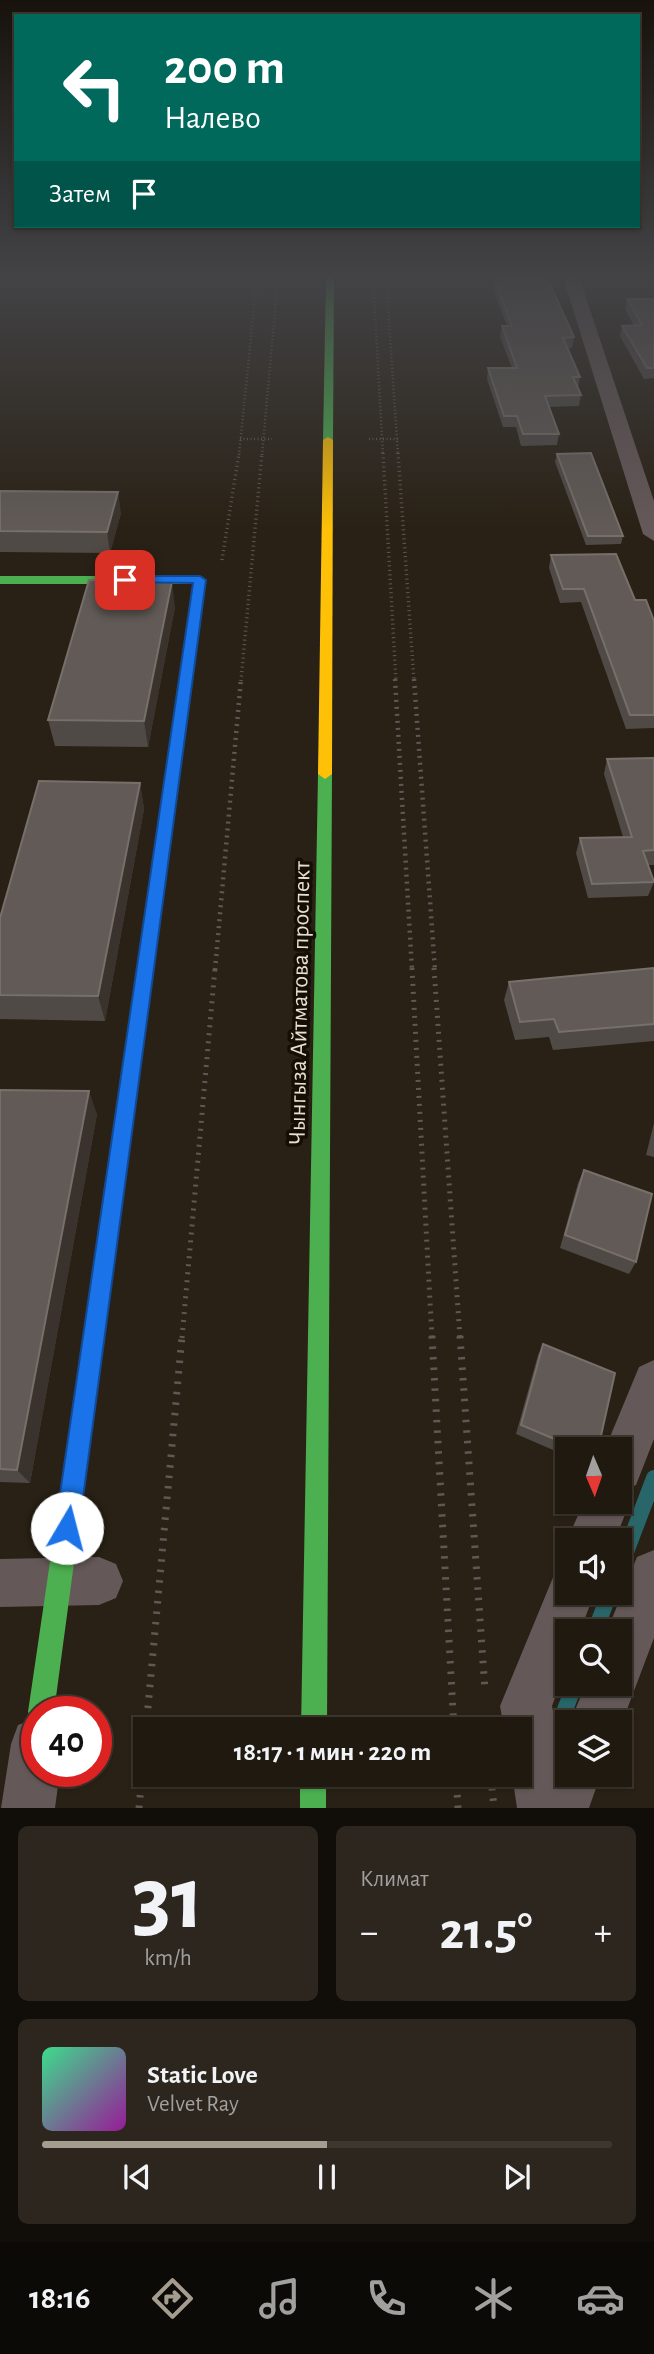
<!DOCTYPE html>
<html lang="ru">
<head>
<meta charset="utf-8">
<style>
	body { margin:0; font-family:"Alegreya Sans",sans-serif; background:#2c261e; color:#f1f3f6; height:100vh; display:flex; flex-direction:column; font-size:26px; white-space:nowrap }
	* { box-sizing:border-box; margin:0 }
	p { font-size:23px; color:#a1a09f }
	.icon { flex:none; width:38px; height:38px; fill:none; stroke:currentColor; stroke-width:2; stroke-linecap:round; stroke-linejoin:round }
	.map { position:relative; height:1808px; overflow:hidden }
	.panel { display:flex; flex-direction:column; gap:18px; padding:18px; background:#110e09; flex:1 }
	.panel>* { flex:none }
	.top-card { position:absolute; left:14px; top:14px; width:626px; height:214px; border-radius:0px; box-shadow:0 2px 5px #0004,0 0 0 2px #3c3830; background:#00695c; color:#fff; overflow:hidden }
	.needle { width:46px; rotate:178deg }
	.controls { position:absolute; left:555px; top:1437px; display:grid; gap:14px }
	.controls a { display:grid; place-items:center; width:77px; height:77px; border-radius:0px; background:#1f1910; box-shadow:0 2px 5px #0004,0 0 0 2px #3c3830; font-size:35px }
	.speed { position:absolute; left:21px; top:1696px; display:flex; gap:14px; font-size:35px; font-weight:700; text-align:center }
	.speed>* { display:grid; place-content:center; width:91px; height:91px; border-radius:50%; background:#1f1910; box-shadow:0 2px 5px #0004,0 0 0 2px #3c3830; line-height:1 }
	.speed .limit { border:10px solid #d22; background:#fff; color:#111 }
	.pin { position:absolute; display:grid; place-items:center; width:60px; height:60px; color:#fff; margin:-30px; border-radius:14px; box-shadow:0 4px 10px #0006 }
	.me { position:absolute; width:77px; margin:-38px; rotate:8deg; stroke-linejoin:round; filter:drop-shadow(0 0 5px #0008) }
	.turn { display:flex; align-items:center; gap:24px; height:147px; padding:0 35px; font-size:32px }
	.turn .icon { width:91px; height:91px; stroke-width:2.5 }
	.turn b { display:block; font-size:49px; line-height:60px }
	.then { display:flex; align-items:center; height:66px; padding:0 35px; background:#0003; gap:14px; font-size:26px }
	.big { font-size:52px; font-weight:700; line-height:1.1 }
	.panel .tile { flex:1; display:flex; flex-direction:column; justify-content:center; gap:10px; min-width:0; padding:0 24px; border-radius:10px; background:#2c261e }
	.panel .dial { align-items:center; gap:0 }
	.dial b { font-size:91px; line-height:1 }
	.song { display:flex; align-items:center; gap:21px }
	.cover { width:84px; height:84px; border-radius:10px; background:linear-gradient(135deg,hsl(150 70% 55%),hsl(300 70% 35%)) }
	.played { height:7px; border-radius:4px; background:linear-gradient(90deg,#a59c90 50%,#3c3830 50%) }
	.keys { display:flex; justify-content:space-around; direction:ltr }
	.heat { display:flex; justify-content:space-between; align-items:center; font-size:38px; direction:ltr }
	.panel .tiles { flex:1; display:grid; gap:18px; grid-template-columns:1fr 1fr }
	.tile:last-child { grid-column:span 2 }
	.trip { position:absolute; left:133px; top:1717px; width:399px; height:70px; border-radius:0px; background:#1f1910; box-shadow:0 2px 5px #0004,0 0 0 2px #3c3830; font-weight:700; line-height:70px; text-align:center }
	.menu { display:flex; height:112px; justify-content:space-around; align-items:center; background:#0c0a06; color:#a1a09f }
	.menu .icon { width:49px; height:49px }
	.menu .selected { color:#a59c90 }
	.menu b { font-size:32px; color:#f1f3f6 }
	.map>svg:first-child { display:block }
</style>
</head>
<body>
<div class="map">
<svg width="654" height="1808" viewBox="0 0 654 1808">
	<rect width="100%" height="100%" fill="#292115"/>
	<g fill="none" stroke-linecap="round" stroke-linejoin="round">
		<path stroke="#296669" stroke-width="16" d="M620 1568 654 1478
			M595 1631 610 1592
			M552 1743 575 1684"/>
		<path stroke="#615754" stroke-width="2.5" stroke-dasharray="1 2.5" stroke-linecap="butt" d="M373 277 383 455
			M386 277 398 455
			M240 439H272
			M369 439H398
			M239 455 257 277
			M262 455 278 277"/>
		<path stroke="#615754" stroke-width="3.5" stroke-dasharray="1 3.5" stroke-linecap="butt" d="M383 453 396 681
			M398 453 414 681
			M222 560 239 453
			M241 681 262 453"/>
		<path stroke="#615754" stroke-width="4.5" stroke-dasharray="2 5" stroke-linecap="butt" d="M395 679 412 970
			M414 679 435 970
			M215 970 241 679"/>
		<path stroke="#615754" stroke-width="5" stroke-dasharray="2 6" stroke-linecap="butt" d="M412 968 432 1338
			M434 968 460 1338
			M182 1338 215 968"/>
		<path stroke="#615754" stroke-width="7" stroke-dasharray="2.5 8" stroke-linecap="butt" d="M432 1336 454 1729
			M460 1336 485 1690
			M146 1729 182 1336
			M456 1774 458 1808
			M492 1788 494 1808
			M139 1808 145 1743"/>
		<path fill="#655858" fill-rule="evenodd" d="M563 277H579L654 501V541L643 534Z
			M654 1360V1439L636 1485 625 1490 630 1502 615 1540H567L584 1502H620V1449H605L639 1367Z
			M654 1550V1638L620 1728V1722H570L586 1684H620V1631H607L637 1557Z
			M99 1557 116 1564 123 1581 116 1598 99 1605 0 1607V1559Z
			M567 1569V1592H595L580 1631H567V1666L552 1706 561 1753 567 1751V1774H601L589 1808H517L512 1774H520V1729H504L500 1706 554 1575Z
			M37 1718V1771H60L55 1808H1L11 1744 18 1725Z"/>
		<path fill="#4caf50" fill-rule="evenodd" d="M326 277H334L333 440 328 443 323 440Z
			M0 576H200L206 580 122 1203 119 1210 112 1212 105 1210 102 1203 194 584H0Z
			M325 769 332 774 327 1729H301L318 774Z
			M87 1373 95 1376 98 1384 54 1712H37V1723L32 1721 28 1712 76 1384 79 1376Z
			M300 1774H326V1808H300Z"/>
		<path fill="#ffc107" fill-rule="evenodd" d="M328 437 333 440 332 774 325 779 318 774 323 440Z"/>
		<path fill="#c62828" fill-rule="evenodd" d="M112 1194 119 1196 122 1203 98 1384 95 1392 87 1395 79 1392 76 1384 102 1203 105 1196Z"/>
	</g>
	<path fill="#504a47" d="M494 279 574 337 572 348H568L580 377 578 388 581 395 579 406 549 407 559 434 557 445 521 446 516 427H503L487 379 488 368H512L500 337 502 326H507L493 289Z
		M627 299H654V378L644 379 620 336 622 326H634L625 309Z
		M557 454 623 536 621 544 586 545 555 462Z
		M0 491 121 513 110 553 0 552Z
		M551 555 635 600 654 621V728L626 729 581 602 560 603 549 568Z
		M175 607 148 747 55 746 48 720Z
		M654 758V865H648L654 882 648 896 588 898 576 853 580 838 623 837 604 774 607 759Z
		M140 783 144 809 105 1021 0 1019V918Z
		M654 968V1041L553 1050 549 1037 515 1040 504 1000 509 982Z
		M0 1090 97 1114 30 1483 0 1482Z
		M654 1123V1157L646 1155Z
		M584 1170 636 1262 629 1274 560 1248 578 1183Z
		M543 1344 598 1449H567V1456L516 1434 538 1355Z"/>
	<path fill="#3a332d" d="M118 492 121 513 110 553 107 532Z
		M172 581 175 607 148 747 144 721Z
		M140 783 144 809 105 1021 98 996Z
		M89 1091 97 1114 30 1483 17 1470Z"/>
	<path fill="#615a56" stroke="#766f6a" stroke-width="2" d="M547 278 574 337 563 338 580 377H573L581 395 545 396 559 434H523L517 416H504L488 368H517L502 326H512L494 279Z
		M627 299H654V368H647L622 326 642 325Z
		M591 453 623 536H588L557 454Z
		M0 491 118 492 107 532 0 531Z
		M616 554 635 600H646L654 621V715H630L584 589H563L551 555Z
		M89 580 172 581 144 721 48 720Z
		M654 758V850L643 851 654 882 592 884 580 838 632 837 607 759Z
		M39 781 140 783 98 996 0 995V918Z
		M654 968V1024L559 1032 554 1019 520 1022 509 982Z
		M0 1090 89 1091 17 1470 0 1469Z
		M584 1170 652 1194 636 1262 565 1235Z
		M543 1344 615 1373 598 1449H578L521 1425Z"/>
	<linearGradient id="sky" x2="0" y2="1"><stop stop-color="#17120c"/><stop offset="0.52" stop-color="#434346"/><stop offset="1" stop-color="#434346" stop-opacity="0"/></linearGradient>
	<rect width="654" height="530" fill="url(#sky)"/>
	<path fill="#1a73e8" stroke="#114b97" stroke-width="2" d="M125 576H200L206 580 79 1528 75 1537 67 1540 58 1537 55 1528 193 583 121 582V577Z"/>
	<g text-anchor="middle" stroke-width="7" stroke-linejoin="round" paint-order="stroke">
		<g font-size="24" fill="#e8dfd2" stroke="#140e05">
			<text transform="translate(299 1003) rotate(-89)" y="8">Чынгыза Айтматова проспект</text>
		</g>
	</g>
</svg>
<div class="controls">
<a><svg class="needle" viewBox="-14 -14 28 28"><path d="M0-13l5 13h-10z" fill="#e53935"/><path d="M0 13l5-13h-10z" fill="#a1a09f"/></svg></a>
<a><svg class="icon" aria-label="sound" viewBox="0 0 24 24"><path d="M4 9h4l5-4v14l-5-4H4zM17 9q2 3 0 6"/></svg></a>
<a><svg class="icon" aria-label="search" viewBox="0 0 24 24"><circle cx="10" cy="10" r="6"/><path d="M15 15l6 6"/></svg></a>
<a><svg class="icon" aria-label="layers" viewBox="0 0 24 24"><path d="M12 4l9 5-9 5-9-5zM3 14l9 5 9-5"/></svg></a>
</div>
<div class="speed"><div class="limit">40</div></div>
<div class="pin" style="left:125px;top:580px;background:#d93025"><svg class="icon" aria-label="arrive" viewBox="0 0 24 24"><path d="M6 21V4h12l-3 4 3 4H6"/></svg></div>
<svg class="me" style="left:67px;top:1528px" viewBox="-20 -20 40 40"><circle r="19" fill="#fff"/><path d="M0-13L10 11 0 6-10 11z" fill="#1a73e8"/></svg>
<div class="trip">18:17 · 1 мин · 220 m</div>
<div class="top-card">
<div class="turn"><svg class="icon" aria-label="left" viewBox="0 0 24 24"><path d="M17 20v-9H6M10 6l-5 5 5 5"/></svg><div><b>200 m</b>Налево</div></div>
<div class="then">Затем<svg class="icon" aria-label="arrive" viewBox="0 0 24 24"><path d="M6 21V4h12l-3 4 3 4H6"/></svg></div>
</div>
</div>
<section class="panel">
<div class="tiles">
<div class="tile dial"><b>31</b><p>km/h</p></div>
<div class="tile"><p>Климат</p>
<div class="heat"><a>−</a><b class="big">21.5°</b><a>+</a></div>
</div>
<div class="tile">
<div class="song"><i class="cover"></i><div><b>Static Love</b><p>Velvet Ray</p></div></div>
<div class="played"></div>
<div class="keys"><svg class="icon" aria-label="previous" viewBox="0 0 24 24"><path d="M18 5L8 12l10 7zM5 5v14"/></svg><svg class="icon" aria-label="pause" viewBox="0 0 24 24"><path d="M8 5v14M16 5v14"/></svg><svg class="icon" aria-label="next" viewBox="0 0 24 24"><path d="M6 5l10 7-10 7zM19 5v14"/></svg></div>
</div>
</div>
</section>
<nav class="menu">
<b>18:16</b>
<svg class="icon selected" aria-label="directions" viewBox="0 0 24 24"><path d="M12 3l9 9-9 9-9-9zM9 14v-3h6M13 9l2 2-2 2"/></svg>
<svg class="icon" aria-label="music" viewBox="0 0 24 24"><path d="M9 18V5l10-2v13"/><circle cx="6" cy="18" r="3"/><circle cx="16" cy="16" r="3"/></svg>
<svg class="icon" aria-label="phone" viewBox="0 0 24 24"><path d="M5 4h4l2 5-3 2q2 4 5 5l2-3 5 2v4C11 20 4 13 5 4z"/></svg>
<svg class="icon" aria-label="climate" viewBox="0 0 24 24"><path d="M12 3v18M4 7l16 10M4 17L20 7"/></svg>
<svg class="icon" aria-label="car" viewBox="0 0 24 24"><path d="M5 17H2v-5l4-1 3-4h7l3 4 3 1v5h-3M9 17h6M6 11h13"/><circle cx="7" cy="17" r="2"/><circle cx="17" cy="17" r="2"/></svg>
</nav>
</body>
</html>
